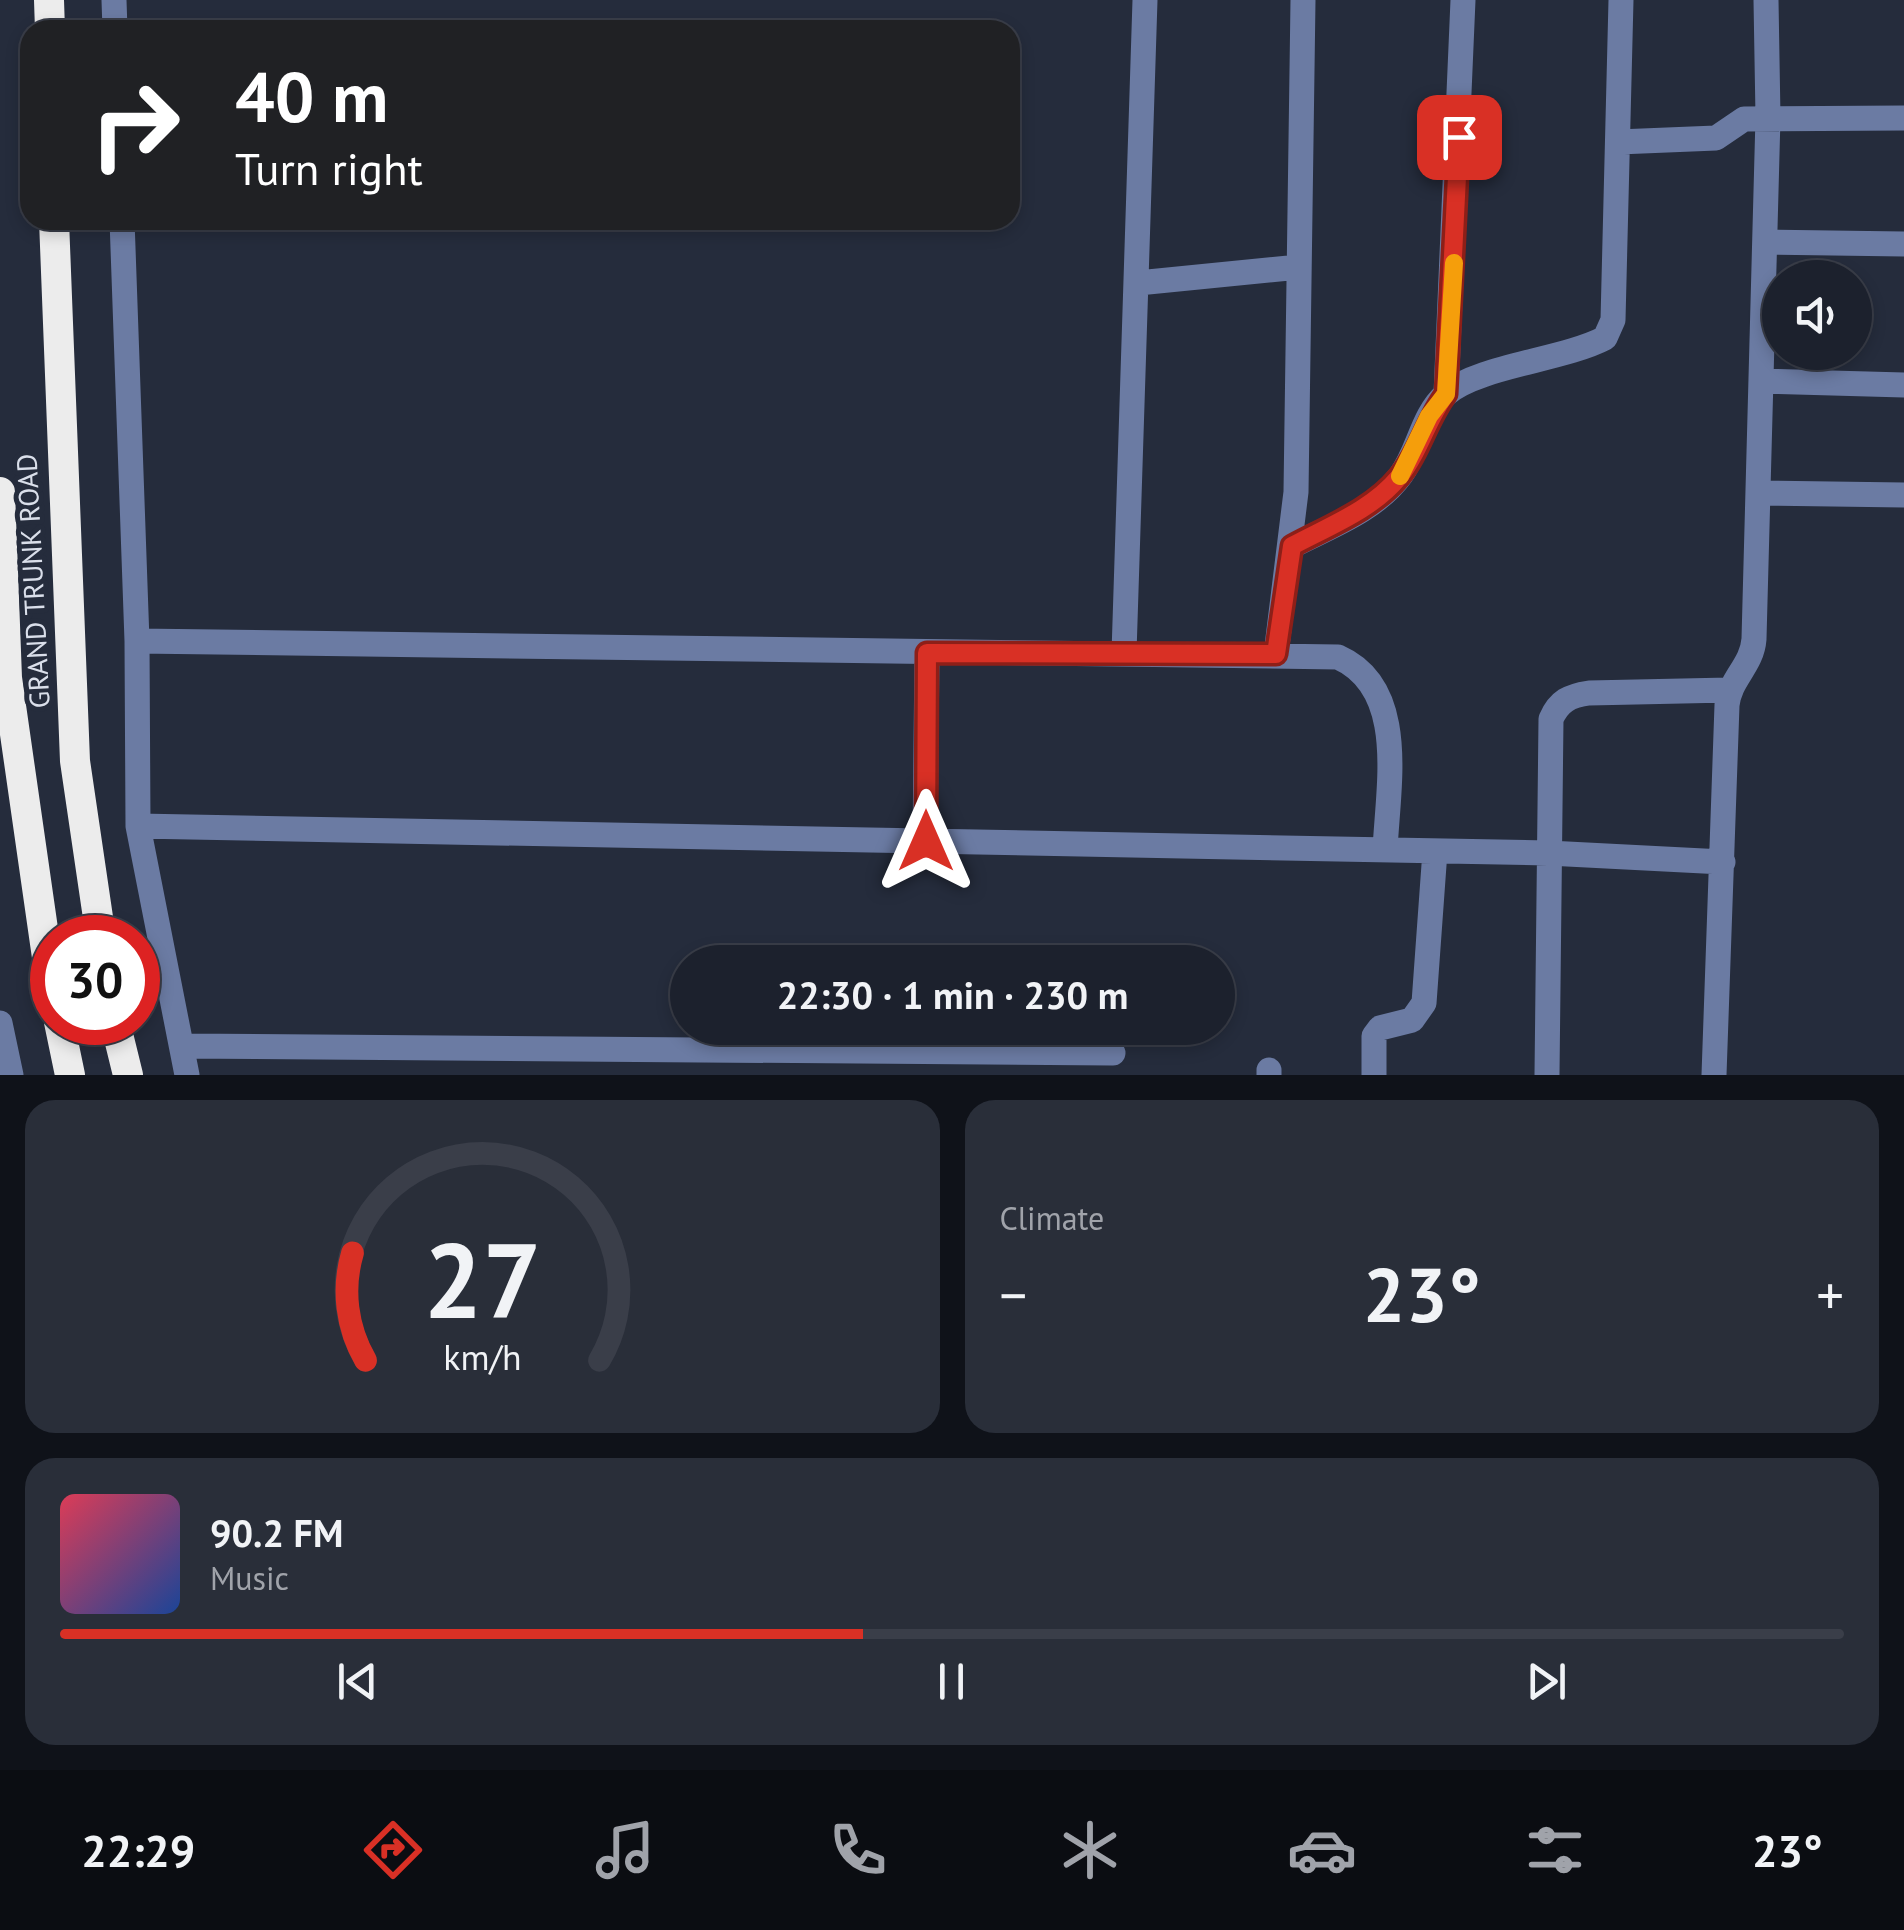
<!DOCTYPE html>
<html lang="en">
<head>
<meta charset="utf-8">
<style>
	body { margin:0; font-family:"PT Sans",sans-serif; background:#292e39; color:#f1f3f6; height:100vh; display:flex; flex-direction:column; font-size:38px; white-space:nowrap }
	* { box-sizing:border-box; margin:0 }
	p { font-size:32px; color:#a0a3aa }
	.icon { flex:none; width:55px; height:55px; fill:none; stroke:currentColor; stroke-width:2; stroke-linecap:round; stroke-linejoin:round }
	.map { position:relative; height:1075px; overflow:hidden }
	.drawer { display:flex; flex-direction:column; gap:25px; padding:25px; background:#0f1219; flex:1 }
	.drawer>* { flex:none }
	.top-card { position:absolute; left:20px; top:20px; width:1000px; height:210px; border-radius:30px; box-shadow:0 5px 15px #0003,0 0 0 2px #3a3e49; background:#202124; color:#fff; overflow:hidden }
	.buttons { position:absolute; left:1762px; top:260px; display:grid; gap:20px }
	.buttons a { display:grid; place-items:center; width:110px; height:110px; border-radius:50%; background:#1c212d; box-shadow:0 5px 15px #0003,0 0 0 2px #3a3e49; font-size:50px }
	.speed { position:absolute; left:30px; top:915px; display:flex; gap:20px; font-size:50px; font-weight:700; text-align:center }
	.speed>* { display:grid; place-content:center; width:130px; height:130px; border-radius:50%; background:#1c212d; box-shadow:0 5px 15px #0003,0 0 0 2px #3a3e49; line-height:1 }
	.speed .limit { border:15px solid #d22; background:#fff; color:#111 }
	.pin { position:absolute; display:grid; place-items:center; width:85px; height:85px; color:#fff; margin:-42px; border-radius:20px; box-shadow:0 5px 15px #0006 }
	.me { position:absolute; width:110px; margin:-55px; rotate:0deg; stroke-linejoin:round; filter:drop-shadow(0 0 8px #0008) }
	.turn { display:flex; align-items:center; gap:35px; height:210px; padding:0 50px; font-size:45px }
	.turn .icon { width:130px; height:130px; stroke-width:2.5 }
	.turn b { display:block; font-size:70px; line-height:85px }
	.big { font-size:75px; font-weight:700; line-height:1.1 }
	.drawer .card { flex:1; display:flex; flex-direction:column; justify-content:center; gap:15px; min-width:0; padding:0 35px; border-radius:30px; background:#292e39 }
	.drawer .dial { align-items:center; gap:0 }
	.dial svg { height:260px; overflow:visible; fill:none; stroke:#3a3e49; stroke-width:7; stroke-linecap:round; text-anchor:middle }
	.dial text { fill:#f1f3f6; stroke:none }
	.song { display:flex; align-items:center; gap:30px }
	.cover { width:120px; height:120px; border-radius:15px; background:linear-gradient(135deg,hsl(350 70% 55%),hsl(220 70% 35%)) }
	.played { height:10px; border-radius:5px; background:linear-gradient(90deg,#d93025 45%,#3a3e49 45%) }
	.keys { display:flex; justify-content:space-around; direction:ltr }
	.heat { display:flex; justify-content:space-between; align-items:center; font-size:55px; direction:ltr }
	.drawer .tiles { flex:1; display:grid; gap:25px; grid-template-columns:1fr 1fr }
	.card:last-child { grid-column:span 2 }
	.trip { position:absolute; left:670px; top:945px; width:565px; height:100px; border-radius:50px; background:#1c212d; box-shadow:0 5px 15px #0003,0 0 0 2px #3a3e49; font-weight:700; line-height:100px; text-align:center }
	.tab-bar { display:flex; height:160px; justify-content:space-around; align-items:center; background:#0b0d12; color:#a0a3aa }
	.tab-bar .icon { width:70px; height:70px }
	.tab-bar .current { color:#d93025 }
	.tab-bar b { font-size:45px; color:#f1f3f6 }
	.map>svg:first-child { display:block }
</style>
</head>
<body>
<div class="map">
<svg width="1904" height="1075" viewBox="0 0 1904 1075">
	<rect width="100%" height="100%" fill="#252c3c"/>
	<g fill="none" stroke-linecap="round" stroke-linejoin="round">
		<path stroke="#6b7ba3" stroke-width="25" d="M114 0 115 30
			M1618 142 1716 138 1744 119 1904 118
			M122 220 137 641 138 826 187 1075
			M1765 242 1904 244
			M1138 283 1299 267
			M1762 381 1904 385
			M1446 394 1463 0
			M1758 493 1904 495
			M1292 546C1329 527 1376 510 1401 475 1419 450 1422 415 1446 394 1478 366 1563 360 1605 338L1613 320 1621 0
			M137 641 1338 657C1408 688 1388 785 1385 850
			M1124 653 1145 0
			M1276 654 1296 492 1303 0
			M138 826 1548 853 1723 862
			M925 841 927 653
			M0 1023 11 1075
			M182 1046 1113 1053
			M1269 1070V1075
			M1374 1075V1036L1380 1028 1412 1020 1424 1003 1435 851
			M1547 1075 1551 719C1559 701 1569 696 1589 693L1729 690
			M1714 1075 1727 705C1730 678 1752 666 1754 639L1768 117 1766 0"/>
		<path stroke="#ececec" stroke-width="30" d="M49 0 50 30
			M54 220 75 761 101 938
			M0 492 7 678 52 992
			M59 1022 70 1075
			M115 1022 128 1075"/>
	</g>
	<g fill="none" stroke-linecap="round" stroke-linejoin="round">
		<defs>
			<path id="route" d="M926 841 927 653 1276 654 1292 546C1329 526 1372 510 1399 477 1419 453 1427 419 1446 394L1459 137"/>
		</defs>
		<use href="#route" stroke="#8d1f18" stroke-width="25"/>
		<use href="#route" stroke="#d93025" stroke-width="18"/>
		<path stroke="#f59e0b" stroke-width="18" d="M1400 476 1429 416 1446 394 1454 263"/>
	</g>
	<g text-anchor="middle" stroke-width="10" stroke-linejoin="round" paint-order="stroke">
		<g font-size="28" fill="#dadfea" stroke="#252c3c">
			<text transform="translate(33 581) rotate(-93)" y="10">GRAND TRUNK ROAD</text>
		</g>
	</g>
</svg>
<div class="buttons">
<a><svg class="icon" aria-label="sound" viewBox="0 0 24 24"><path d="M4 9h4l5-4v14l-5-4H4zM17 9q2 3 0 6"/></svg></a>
</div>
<div class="speed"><div class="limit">30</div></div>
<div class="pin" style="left:1459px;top:137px;background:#d93025"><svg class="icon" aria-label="arrive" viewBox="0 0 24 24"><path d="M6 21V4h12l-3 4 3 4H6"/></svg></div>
<svg class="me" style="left:926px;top:841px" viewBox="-20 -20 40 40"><path d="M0-17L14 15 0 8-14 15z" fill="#d93025" stroke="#fff" stroke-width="4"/></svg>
<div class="trip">22:30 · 1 min · 230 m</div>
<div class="top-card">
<div class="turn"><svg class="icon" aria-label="right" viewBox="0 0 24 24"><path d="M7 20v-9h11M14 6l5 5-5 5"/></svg><div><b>40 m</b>Turn right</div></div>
</div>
</div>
<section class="drawer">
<div class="tiles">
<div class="card dial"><svg viewBox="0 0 100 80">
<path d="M14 69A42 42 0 1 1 86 69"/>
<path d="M14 69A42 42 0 0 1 10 36" stroke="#d93025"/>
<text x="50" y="56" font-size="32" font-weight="700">27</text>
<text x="50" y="72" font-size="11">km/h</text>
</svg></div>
<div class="card"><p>Climate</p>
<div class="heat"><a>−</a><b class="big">23°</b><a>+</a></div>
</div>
<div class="card">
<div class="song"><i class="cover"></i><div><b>90.2 FM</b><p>Music</p></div></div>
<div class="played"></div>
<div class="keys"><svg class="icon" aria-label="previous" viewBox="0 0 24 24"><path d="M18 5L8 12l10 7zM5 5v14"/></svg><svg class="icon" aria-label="pause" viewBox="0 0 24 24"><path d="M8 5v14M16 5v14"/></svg><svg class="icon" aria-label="next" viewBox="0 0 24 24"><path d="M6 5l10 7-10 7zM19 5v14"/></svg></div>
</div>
</div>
</section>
<nav class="tab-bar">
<b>22:29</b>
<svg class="icon current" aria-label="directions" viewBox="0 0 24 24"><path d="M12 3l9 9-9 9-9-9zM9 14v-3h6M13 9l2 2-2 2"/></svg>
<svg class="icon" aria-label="music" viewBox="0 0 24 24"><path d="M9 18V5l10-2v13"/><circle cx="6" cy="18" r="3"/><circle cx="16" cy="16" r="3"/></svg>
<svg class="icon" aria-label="phone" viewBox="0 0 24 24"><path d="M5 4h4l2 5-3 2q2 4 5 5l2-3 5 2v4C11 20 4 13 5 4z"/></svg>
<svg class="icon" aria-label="climate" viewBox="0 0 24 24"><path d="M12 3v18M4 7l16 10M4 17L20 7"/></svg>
<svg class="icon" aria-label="car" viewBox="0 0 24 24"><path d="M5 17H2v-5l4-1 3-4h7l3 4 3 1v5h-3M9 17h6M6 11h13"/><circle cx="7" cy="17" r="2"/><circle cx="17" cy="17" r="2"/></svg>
<svg class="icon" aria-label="filters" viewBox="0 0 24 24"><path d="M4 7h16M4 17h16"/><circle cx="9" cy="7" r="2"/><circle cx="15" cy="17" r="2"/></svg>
<b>23°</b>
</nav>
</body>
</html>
